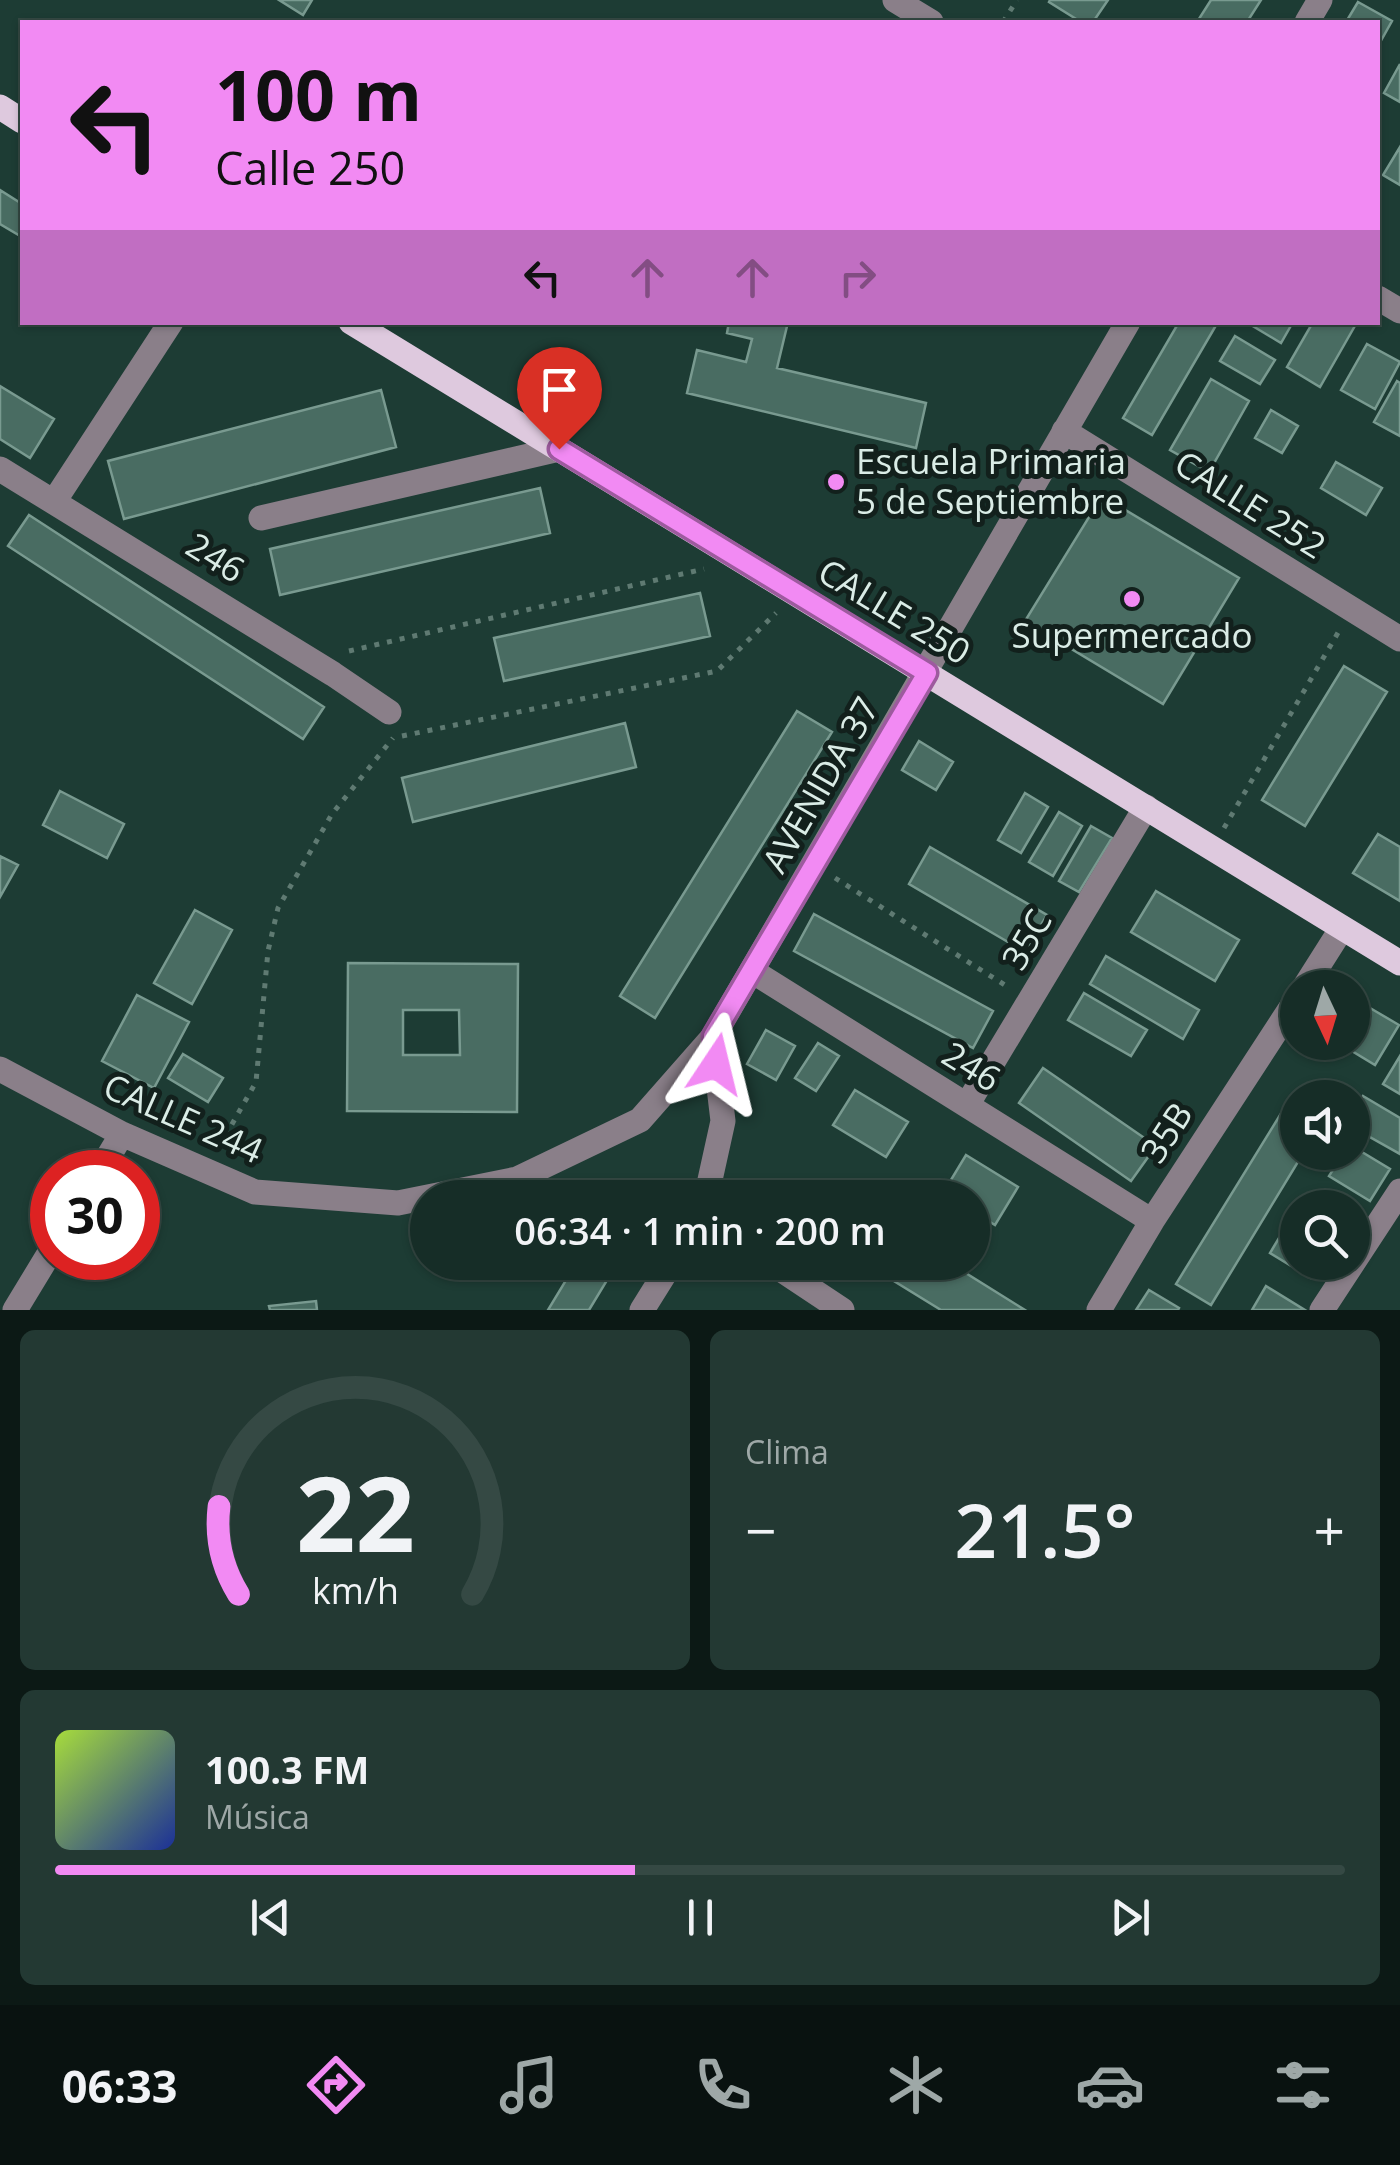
<!DOCTYPE html>
<html lang="es">
<head>
<meta charset="utf-8">
<style>
	body { margin:0; font-family:"Open Sans",sans-serif; background:#233933; color:#f1f3f6; height:100vh; display:flex; flex-direction:column; font-size:38px; white-space:nowrap }
	* { box-sizing:border-box; margin:0 }
	p { font-size:32px; color:#9ea8a7 }
	.icon { flex:none; width:55px; height:55px; fill:none; stroke:currentColor; stroke-width:2; stroke-linecap:round; stroke-linejoin:round }
	.map { position:relative; height:1310px; overflow:hidden }
	.details { display:flex; flex-direction:column; gap:20px; padding:20px; background:#0c1915; flex:1 }
	.details>* { flex:none }
	.banner { position:absolute; left:20px; top:20px; width:1360px; height:305px; border-radius:0px; box-shadow:0 2px 8px #0004,0 0 0 2px #354944; background:#f28af3; color:#111; overflow:hidden }
	.needle { width:65px; rotate:176deg }
	.buttons { position:absolute; left:1280px; top:970px; display:grid; gap:20px }
	.buttons a { display:grid; place-items:center; width:90px; height:90px; border-radius:50%; background:#162d27; box-shadow:0 2px 8px #0004,0 0 0 2px #354944; font-size:50px }
	.speed { position:absolute; left:30px; top:1150px; display:flex; gap:20px; font-size:50px; font-weight:700; text-align:center }
	.speed>* { display:grid; place-content:center; width:130px; height:130px; border-radius:50%; background:#162d27; box-shadow:0 2px 8px #0004,0 0 0 2px #354944; line-height:1 }
	.speed .limit { border:15px solid #d22; background:#fff; color:#111 }
	.pin { position:absolute; display:grid; place-items:center; width:85px; height:85px; color:#fff; margin:-102px -42px; border-radius:50% 50% 50% 0; rotate:-45deg; box-shadow:0 0 10px #0007 }
	.pin .icon { rotate:45deg }
	.me { position:absolute; width:110px; margin:-55px; rotate:10deg; stroke-linejoin:round; filter:drop-shadow(0 0 8px #0008) }
	.turn { display:flex; align-items:center; gap:35px; height:210px; padding:0 30px; font-size:45px }
	.turn .icon { width:130px; height:130px; stroke-width:2.5 }
	.turn b { display:block; font-size:70px; line-height:85px }
	.lanes { display:flex; align-items:center; height:95px; padding:0 30px; background:#0003; justify-content:center; gap:50px; direction:ltr }
	.lanes .off { opacity:.35 }
	.big { font-size:75px; font-weight:600; line-height:1.1 }
	.details .tile { flex:1; display:flex; flex-direction:column; justify-content:center; gap:15px; min-width:0; padding:0 35px; border-radius:15px; background:#233933 }
	.details .dial { align-items:center; gap:0 }
	.dial svg { height:260px; overflow:visible; fill:none; stroke:#354944; stroke-width:7; stroke-linecap:round; text-anchor:middle }
	.dial text { fill:#f1f3f6; stroke:none }
	.song { display:flex; align-items:center; gap:30px }
	.cover { width:120px; height:120px; border-radius:15px; background:linear-gradient(135deg,hsl(80 70% 55%),hsl(230 70% 35%)) }
	.played { height:10px; border-radius:5px; background:linear-gradient(90deg,#f28af3 45%,#354944 45%) }
	.keys { display:flex; justify-content:space-around; direction:ltr }
	.heat { display:flex; justify-content:space-between; align-items:center; font-size:55px; direction:ltr }
	.details .tiles { flex:1; display:grid; gap:20px; grid-template-columns:1fr 1fr }
	.tile:last-child { grid-column:span 2 }
	.trip { position:absolute; left:410px; top:1180px; width:580px; height:100px; border-radius:50px; background:#162d27; box-shadow:0 2px 8px #0004,0 0 0 2px #354944; font-weight:600; line-height:100px; text-align:center }
	.tabs { display:flex; height:160px; justify-content:space-around; align-items:center; background:#091210; color:#9ea8a7 }
	.tabs .icon { width:70px; height:70px }
	.tabs .current { color:#f28af3 }
	.tabs b { font-size:45px; color:#f1f3f6 }
	.map>svg:first-child { display:block }
</style>
</head>
<body>
<div class="map">
<svg width="1400" height="1310" viewBox="0 0 1400 1310">
	<rect width="100%" height="100%" fill="#1d3c34"/>
	<path fill="#496c62" stroke="#799a90" stroke-width="2.5" fill-rule="evenodd" d="M279 0H312L303 15Z
		M1050 0H1108L1093 22H1081L1049 2Z
		M1211 0H1261L1247 22H1197Z
		M1358 2 1392 21 1378 46V22H1346Z
		M1400 64V102L1384 93Z
		M1400 147V185L1383 175Z
		M0 190 22 204V237L0 224Z
		M729 322H788L777 368 926 403 916 448 687 393 697 350 746 362 752 339 727 333Z
		M1179 322H1218L1152 435 1123 418Z
		M1246 322H1293L1281 343Z
		M1313 322 1356 324 1320 387 1287 367Z
		M1235 336 1275 360 1260 384 1220 361Z
		M1367 344 1400 362 1375 409 1341 390Z
		M1211 379 1249 401 1209 472 1170 450Z
		M1397 381 1400 383V436L1374 422Z
		M0 386 54 419 30 458 0 439Z
		M381 390 396 447 124 519 108 461Z
		M1271 410 1298 426 1282 453 1255 438Z
		M1336 462 1382 488 1366 515 1321 488Z
		M540 488 550 533 280 595 270 549Z
		M1102 496 1239 578 1163 704 1025 621Z
		M29 515 324 707 303 739 8 546Z
		M700 593 710 636 504 681 494 638Z
		M1344 666 1387 692 1305 826 1262 800Z
		M797 711 832 732 655 1018 620 996Z
		M625 723 636 767 413 822 402 778Z
		M919 741 953 762 936 790 902 770Z
		M60 791 124 824 107 858 43 825Z
		M1025 793 1048 807 1021 853 998 840Z
		M1059 812 1082 826 1053 876 1029 862Z
		M1091 826 1112 838 1079 892 1059 881Z
		M1378 834 1400 847V901L1353 873Z
		M930 847 1047 915 1025 952 909 884Z
		M0 856 18 865 0 897Z
		M1156 891 1239 940 1215 981 1131 932Z
		M195 910 232 930 192 1004 154 983Z
		M814 914 993 1011 973 1048 794 951Z
		M1106 956 1199 1010 1183 1039 1090 984Z
		M348 963 518 964 517 1112 347 1111ZM403 1010H459L460 1055H403Z
		M1084 993 1147 1030 1131 1056 1068 1020Z
		M137 995 189 1022 154 1088 102 1061Z
		M1370 1008 1399 1025 1375 1065 1347 1048Z
		M766 1030 795 1046 776 1080 747 1064Z
		M818 1043 839 1056 816 1091 795 1078Z
		M183 1054 223 1078 208 1102 168 1078Z
		M1400 1056V1094L1383 1084Z
		M1043 1068 1156 1146 1131 1181 1019 1103Z
		M855 1090 908 1122 886 1157 833 1125Z
		M1363 1096 1400 1118V1154L1352 1127V1114Z
		M1285 1107 1298 1114V1152H1304L1211 1305 1176 1284Z
		M1352 1146 1390 1169 1370 1201 1329 1176 1344 1152H1352Z
		M966 1155 1018 1187 995 1225 972 1211V1198H951L943 1193Z
		M1285 1228 1298 1236V1262H1321L1311 1278 1270 1253Z
		M577 1262H618L589 1310H548Z
		M863 1262H948L1025 1310H941Z
		M1266 1286 1305 1310H1252Z
		M1149 1290 1179 1308 1178 1310H1136Z
		M316 1301 317 1310H270L269 1306Z"/>
	<g fill="none" stroke-linecap="round" stroke-linejoin="round">
		<path stroke="#5f7a72" stroke-width="5" stroke-dasharray="5 8" stroke-linecap="butt" d="M1003 22 1017 0
			M349 651 704 569
			M402 736 717 671 776 613
			M1224 828 1339 631
			M835 878 1008 987
			M219 1147 256 1082 268 951 278 908 332 814 393 738"/>
		<path stroke="#8a7f89" stroke-width="25" d="M895 0 931 22
			M1307 22 1320 0
			M1378 298 1400 311
			M1064 431 1400 639
			M0 469 333 674 389 712
			M55 500 171 322
			M261 518 559 449
			M752 971 1152 1221
			M1304 988 1342 928
			M0 1069 122 1134 255 1192 398 1203 517 1179 640 1120 713 1037 1128 322
			M967 1105 1146 807
			M99 1172 122 1134
			M706 1198 723 1121 713 1037
			M770 1262 842 1310
			M15 1310 52 1249
			M642 1310 672 1262
			M1099 1310 1152 1221 1298 997
			M1322 1310 1400 1191"/>
		<path stroke="#dec9de" stroke-width="25" d="M0 107 22 121
			M351 322 1400 963"/>
	</g>
	<g fill="none" stroke-linecap="round" stroke-linejoin="round">
		<defs>
			<path id="route" d="M559 449 927 673 713 1036 716 1064"/>
		</defs>
		<use href="#route" stroke="#9d5a9e" stroke-width="25"/>
		<use href="#route" stroke="#f28af3" stroke-width="18"/>
	</g>
	<g fill="#f28af3" stroke="#12201c" stroke-width="4">
		<circle cx="836" cy="482" r="10"/>
		<circle cx="1132" cy="599" r="10"/>
	</g>
	<g text-anchor="middle" stroke-width="10" stroke-linejoin="round" paint-order="stroke">
		<g font-size="35" fill="#daece6" stroke="#12201c" text-anchor="start">
			<text x="856" y="474">Escuela Primaria<tspan x="856" dy="40">5 de Septiembre</tspan></text>
			<text x="1132" y="648" text-anchor="middle">Supermercado</text>
		</g>
		<g font-size="35" fill="#daece6" stroke="#12201c">
			<text transform="translate(1250 505) rotate(32)" y="12">CALLE 252</text>
			<text transform="translate(215 558) rotate(32)" y="12">246</text>
			<text transform="translate(894 612) rotate(31)" y="12">CALLE 250</text>
			<text transform="translate(821 785) rotate(-60)" y="12">AVENIDA 37</text>
			<text transform="translate(1027 940) rotate(-60)" y="12">35C</text>
			<text transform="translate(971 1067) rotate(32)" y="12">246</text>
			<text transform="translate(183 1119) rotate(24)" y="12">CALLE 244</text>
			<text transform="translate(1167 1133) rotate(-57)" y="12">35B</text>
		</g>
	</g>
</svg>
<div class="buttons">
<a><svg class="needle" viewBox="-14 -14 28 28"><path d="M0-13l5 13h-10z" fill="#e53935"/><path d="M0 13l5-13h-10z" fill="#9ea8a7"/></svg></a>
<a><svg class="icon" aria-label="sound" viewBox="0 0 24 24"><path d="M4 9h4l5-4v14l-5-4H4zM17 9q2 3 0 6"/></svg></a>
<a><svg class="icon" aria-label="search" viewBox="0 0 24 24"><circle cx="10" cy="10" r="6"/><path d="M15 15l6 6"/></svg></a>
</div>
<div class="speed"><div class="limit">30</div></div>
<div class="pin" style="left:559px;top:449px;background:#d93025"><svg class="icon" aria-label="arrive" viewBox="0 0 24 24"><path d="M6 21V4h12l-3 4 3 4H6"/></svg></div>
<svg class="me" style="left:716px;top:1064px" viewBox="-20 -20 40 40"><path d="M0-17L14 15 0 8-14 15z" fill="#f28af3" stroke="#fff" stroke-width="4"/></svg>
<div class="trip">06:34 · 1 min · 200 m</div>
<div class="banner">
<div class="turn"><svg class="icon" aria-label="left" viewBox="0 0 24 24"><path d="M17 20v-9H6M10 6l-5 5 5 5"/></svg><div><b>100 m</b>Calle 250</div></div>
<div class="lanes"><svg class="icon" aria-label="left" viewBox="0 0 24 24"><path d="M17 20v-9H6M10 6l-5 5 5 5"/></svg><svg class="icon off" aria-label="ahead" viewBox="0 0 24 24"><path d="M12 20V5M6 11l6-6 6 6"/></svg><svg class="icon off" aria-label="ahead" viewBox="0 0 24 24"><path d="M12 20V5M6 11l6-6 6 6"/></svg><svg class="icon off" aria-label="right" viewBox="0 0 24 24"><path d="M7 20v-9h11M14 6l5 5-5 5"/></svg></div>
</div>
</div>
<section class="details">
<div class="tiles">
<div class="tile dial"><svg viewBox="0 0 100 80">
<path d="M14 69A42 42 0 1 1 86 69"/>
<path d="M14 69A42 42 0 0 1 8 42" stroke="#f28af3"/>
<text x="50" y="56" font-size="32" font-weight="700">22</text>
<text x="50" y="72" font-size="11">km/h</text>
</svg></div>
<div class="tile"><p>Clima</p>
<div class="heat"><a>−</a><b class="big">21.5°</b><a>+</a></div>
</div>
<div class="tile">
<div class="song"><i class="cover"></i><div><b>100.3 FM</b><p>Música</p></div></div>
<div class="played"></div>
<div class="keys"><svg class="icon" aria-label="previous" viewBox="0 0 24 24"><path d="M18 5L8 12l10 7zM5 5v14"/></svg><svg class="icon" aria-label="pause" viewBox="0 0 24 24"><path d="M8 5v14M16 5v14"/></svg><svg class="icon" aria-label="next" viewBox="0 0 24 24"><path d="M6 5l10 7-10 7zM19 5v14"/></svg></div>
</div>
</div>
</section>
<nav class="tabs">
<b>06:33</b>
<svg class="icon current" aria-label="directions" viewBox="0 0 24 24"><path d="M12 3l9 9-9 9-9-9zM9 14v-3h6M13 9l2 2-2 2"/></svg>
<svg class="icon" aria-label="music" viewBox="0 0 24 24"><path d="M9 18V5l10-2v13"/><circle cx="6" cy="18" r="3"/><circle cx="16" cy="16" r="3"/></svg>
<svg class="icon" aria-label="phone" viewBox="0 0 24 24"><path d="M5 4h4l2 5-3 2q2 4 5 5l2-3 5 2v4C11 20 4 13 5 4z"/></svg>
<svg class="icon" aria-label="climate" viewBox="0 0 24 24"><path d="M12 3v18M4 7l16 10M4 17L20 7"/></svg>
<svg class="icon" aria-label="car" viewBox="0 0 24 24"><path d="M5 17H2v-5l4-1 3-4h7l3 4 3 1v5h-3M9 17h6M6 11h13"/><circle cx="7" cy="17" r="2"/><circle cx="17" cy="17" r="2"/></svg>
<svg class="icon" aria-label="filters" viewBox="0 0 24 24"><path d="M4 7h16M4 17h16"/><circle cx="9" cy="7" r="2"/><circle cx="15" cy="17" r="2"/></svg>
</nav>
</body>
</html>
